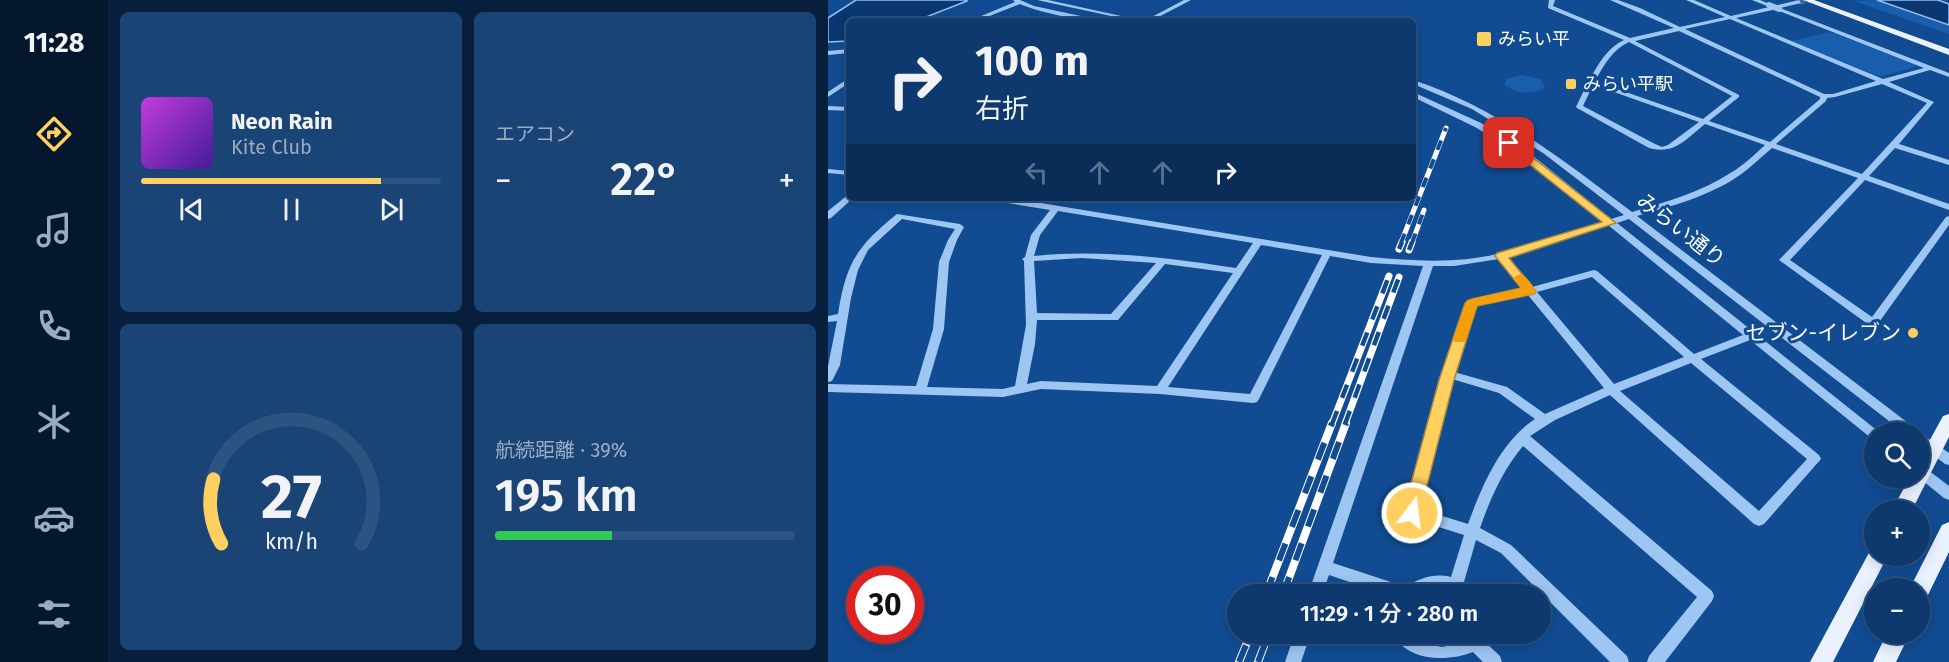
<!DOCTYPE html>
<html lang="ja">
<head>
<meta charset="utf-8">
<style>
	body { margin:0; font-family:"Fira Sans","Noto Sans JP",sans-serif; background:#1b4476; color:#f1f3f6; height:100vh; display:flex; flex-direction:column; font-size:22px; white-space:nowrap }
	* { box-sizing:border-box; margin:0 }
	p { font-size:20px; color:#9aacc2 }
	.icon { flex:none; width:33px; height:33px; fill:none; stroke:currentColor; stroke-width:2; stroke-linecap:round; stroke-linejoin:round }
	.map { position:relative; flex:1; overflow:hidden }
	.sheet { display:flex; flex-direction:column; gap:12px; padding:12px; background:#071f3c; width:720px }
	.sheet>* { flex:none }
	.banner { position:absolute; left:18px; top:18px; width:570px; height:183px; border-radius:9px; box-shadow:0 3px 15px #0003,0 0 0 2px #2d5381; background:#0d396e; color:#f1f3f6; overflow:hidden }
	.tools { position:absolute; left:1036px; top:422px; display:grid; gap:12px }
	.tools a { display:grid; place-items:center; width:66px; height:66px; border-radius:50%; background:#0d396e; box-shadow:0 3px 15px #0003,0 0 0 2px #2d5381; font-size:30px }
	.speed { position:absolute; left:18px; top:566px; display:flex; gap:12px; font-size:30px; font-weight:700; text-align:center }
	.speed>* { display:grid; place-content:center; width:78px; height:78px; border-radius:50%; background:#0d396e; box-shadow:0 3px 15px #0003,0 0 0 2px #2d5381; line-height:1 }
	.speed .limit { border:9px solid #d22; background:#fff; color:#111 }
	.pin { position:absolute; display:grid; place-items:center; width:51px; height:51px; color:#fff; margin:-26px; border-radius:12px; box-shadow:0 3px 9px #0006 }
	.me { position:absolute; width:66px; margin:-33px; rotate:15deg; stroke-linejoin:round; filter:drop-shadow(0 0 4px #0008) }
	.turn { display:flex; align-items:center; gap:21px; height:126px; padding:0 30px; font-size:27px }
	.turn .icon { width:78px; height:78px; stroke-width:2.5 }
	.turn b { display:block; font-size:42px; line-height:51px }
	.lanes { display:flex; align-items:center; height:57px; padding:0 30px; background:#0003; justify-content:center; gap:30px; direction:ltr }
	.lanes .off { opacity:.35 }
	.big { font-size:45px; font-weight:600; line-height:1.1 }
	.sheet .tile { flex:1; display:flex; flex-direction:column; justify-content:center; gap:9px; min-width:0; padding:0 21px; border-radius:9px; background:#1b4476 }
	.sheet .dial { align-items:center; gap:0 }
	.dial svg { height:156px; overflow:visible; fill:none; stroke:#2d5381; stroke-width:7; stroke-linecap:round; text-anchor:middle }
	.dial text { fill:#f1f3f6; stroke:none }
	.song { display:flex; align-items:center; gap:18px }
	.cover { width:72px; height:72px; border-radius:9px; background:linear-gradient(135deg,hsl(290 70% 55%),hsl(260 70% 35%)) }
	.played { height:6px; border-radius:3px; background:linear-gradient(90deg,#ffcf60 80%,#2d5381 80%) }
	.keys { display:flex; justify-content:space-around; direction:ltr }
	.heat { display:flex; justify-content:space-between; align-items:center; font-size:33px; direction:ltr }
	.charge { height:9px; border-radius:4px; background:linear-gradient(90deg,#34c759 39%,#2d5381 0) }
	.sheet .tiles { flex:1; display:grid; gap:12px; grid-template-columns:repeat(2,1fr) }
	.trip { position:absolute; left:399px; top:584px; width:324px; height:60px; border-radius:30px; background:#0d396e; box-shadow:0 3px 15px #0003,0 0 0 2px #2d5381; font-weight:600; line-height:60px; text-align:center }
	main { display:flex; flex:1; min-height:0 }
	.menu { display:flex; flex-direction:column; width:108px; justify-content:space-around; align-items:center; background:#05172c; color:#9aacc2 }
	.menu .icon { width:42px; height:42px }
	.menu .selected { color:#ffcf60 }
	.menu b { font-size:27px; color:#f1f3f6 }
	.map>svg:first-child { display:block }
</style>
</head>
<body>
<main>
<nav class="menu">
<b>11:28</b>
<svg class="icon selected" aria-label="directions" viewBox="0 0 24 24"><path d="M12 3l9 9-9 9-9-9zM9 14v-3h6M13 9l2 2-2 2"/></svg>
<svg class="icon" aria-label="music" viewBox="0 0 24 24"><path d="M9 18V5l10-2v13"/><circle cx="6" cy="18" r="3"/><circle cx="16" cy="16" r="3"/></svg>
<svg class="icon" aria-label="phone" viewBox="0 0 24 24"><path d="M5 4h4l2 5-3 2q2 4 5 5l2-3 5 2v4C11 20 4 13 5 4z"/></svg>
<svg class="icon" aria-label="climate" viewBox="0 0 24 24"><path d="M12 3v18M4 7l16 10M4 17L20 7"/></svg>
<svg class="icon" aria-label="car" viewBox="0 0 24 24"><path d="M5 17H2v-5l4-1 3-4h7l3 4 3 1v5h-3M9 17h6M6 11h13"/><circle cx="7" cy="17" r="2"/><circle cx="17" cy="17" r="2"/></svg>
<svg class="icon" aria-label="filters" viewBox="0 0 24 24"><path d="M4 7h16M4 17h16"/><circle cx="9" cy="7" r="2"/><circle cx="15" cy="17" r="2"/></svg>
</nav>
<section class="sheet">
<div class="tiles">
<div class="tile">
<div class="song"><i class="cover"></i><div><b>Neon Rain</b><p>Kite Club</p></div></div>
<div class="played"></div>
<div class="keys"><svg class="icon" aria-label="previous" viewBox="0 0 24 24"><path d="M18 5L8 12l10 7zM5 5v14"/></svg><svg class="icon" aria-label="pause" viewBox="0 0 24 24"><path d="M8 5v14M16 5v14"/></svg><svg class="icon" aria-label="next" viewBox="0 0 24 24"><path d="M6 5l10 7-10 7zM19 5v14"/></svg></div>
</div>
<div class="tile"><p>エアコン</p>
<div class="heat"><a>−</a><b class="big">22°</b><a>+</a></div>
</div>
<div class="tile dial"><svg viewBox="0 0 100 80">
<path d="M14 69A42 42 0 1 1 86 69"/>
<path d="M14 69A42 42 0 0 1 10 36" stroke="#ffcf60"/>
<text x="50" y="56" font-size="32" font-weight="700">27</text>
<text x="50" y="72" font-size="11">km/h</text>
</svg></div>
<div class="tile"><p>航続距離 · 39%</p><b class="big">195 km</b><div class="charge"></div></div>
</div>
</section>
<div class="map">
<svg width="1121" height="662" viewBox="0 0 1121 662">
	<rect width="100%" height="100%" fill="#114c93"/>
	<path fill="#195ead" d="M1049 0 1121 25V34L1026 1Z
		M1002 32 1087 64V67L1055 76 1047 75 963 41Z
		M694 75 712 79 717 87C705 96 688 94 677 85L678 79Z"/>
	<path fill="#0a376f" stroke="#90c1f6" stroke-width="1.5" d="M28 0H139V1L88 21H21V41L0 42V18Z
		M1049 0H1110L1121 4V25Z"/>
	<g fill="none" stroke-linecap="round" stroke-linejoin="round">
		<path stroke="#3567a3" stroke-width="6" stroke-dasharray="6 3" stroke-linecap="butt" d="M971 2 981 0"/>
		<path fill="#9ec6f3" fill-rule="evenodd" d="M185 0H192L206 6 276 21C253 21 213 13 192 4L149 21H141L187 2Z
			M209 0H220L316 21 356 0H363L323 21H306Z
			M721 0H727L725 6 802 38 846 28 782 0H790L812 8 852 27 897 17 858 0H866L903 16 971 0 973 3 952 8 1121 73V77L1102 70 1061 82 1106 102 1071 144 1121 160V165L1067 148 1041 176 1121 204V210L1037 180 962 260 1044 317 1118 217 1121 216V225L1049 325H1041L951 260 1030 178 944 148C933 157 923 167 912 175 882 196 844 206 809 216L1088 429 1090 432H1075L801 219 789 223 1051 432H1047V440L1043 438 922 340 873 359 991 455 993 459 936 524 931 526 926 524 782 395 727 420 702 436 884 591 886 596 884 601 837 662H819L821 656 869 597 695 446C675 470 662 499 652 528L683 545 799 656 801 662H782L673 553 648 540 636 582 646 589 648 594H629L619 590 611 589 603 590 592 594H557L501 575 494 594H480L595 266 543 263 502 256 431 399 429 402 425 403 332 394 213 389 175 397 0 392V384L88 386 105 329 111 262 120 240 127 229 74 219 40 250 30 270 23 298 12 365 4 381 0 382V366L9 321 0 322V316L10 314C18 263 29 246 69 214L132 224 136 227 129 240 121 262 116 329 99 387 175 389 187 386 198 325 196 261 194 259 197 257 203 235 222 210 167 201 163 198H182L543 257C586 261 631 264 673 253 707 244 741 232 775 221L693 155 647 127 585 97V92L653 123 699 151 783 219 796 215 715 153 644 109 585 84V80C668 107 736 161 804 212 838 202 874 192 904 172 916 165 927 154 937 145L877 124C858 139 847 155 821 148L749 108 748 107 759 84 762 82V79C771 63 779 48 796 40L720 8ZM949 9V10L1096 68 1055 79 908 18ZM902 19 1048 81 1005 94H996L857 29ZM851 31 992 97V99L942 142 881 121 911 97V95L807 41ZM801 42 904 96 875 119 769 82 768 79C777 64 784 50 801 42ZM1054 84 1099 103 1034 174 948 144 998 101 999 98 1007 97ZM765 85H766L871 122 840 145 834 147 827 144 755 106ZM230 211 425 243 408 268C341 258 275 249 206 256L212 235ZM780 225 915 335 866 354 769 271 766 270 704 287 679 257ZM433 245 494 255 422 394 340 387ZM254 258 328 263 283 314 209 313 206 261ZM671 259 695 289 643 300 638 303 612 380 577 513 579 517 636 535 623 577C607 573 591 578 578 587L505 563 605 266H626ZM337 264 405 273 329 386 213 381 199 384 207 344 209 320H290ZM764 277 856 357 786 384 709 292ZM700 295 776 388 717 414 679 387 626 372 647 305ZM863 363 979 459 931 511 792 391ZM624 379 671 393 707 419C672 442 654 486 640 524L592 509Z
			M924 0H932L944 5 939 6Z
			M21 49V53L0 55V51Z
			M21 78V83L0 97V92Z
			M0 106 21 107V111L0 110Z
			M0 169 21 171V175L0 173Z
			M21 194V198L24 199 3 218 0 219V211Z
			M1092 433 1121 453V465L1117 464 1092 445Z
			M1092 466 1096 467 1121 486V500L1116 498 1090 477H1092Z
			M467 633H483L473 662H457Z
			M565 633H583L595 643 614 647 631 643 643 633H660L656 641 672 656 674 662H655L645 652C620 662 578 662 565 633Z"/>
		<path fill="#eaf2ff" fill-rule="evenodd" d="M975 0H986L1121 49V55Z
			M1121 414V437L1084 510H1064L1082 477H1092V458L1115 416Z
			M1121 522V552L1099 597 1092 600V588H1082L1114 525Z
			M1047 547V555H1060L1005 662H982L1043 549Z
			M1059 633H1082L1068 662H1045Z"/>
		<defs>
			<path id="rail-far2" d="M573 243 618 128
				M584 243 596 210"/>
			<path id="rail-far1" d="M571 249 574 242
				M581 250 584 242
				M504 424 561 276
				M517 424 571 277"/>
			<path id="rail" d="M438 594 504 423
				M455 594 518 423
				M411 662 423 633
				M430 662 441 633"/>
		</defs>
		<use href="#rail-far2" stroke="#fff" stroke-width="5"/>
		<use href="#rail-far1" stroke="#fff" stroke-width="7"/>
		<use href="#rail" stroke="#fff" stroke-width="8"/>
		<use href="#rail-far2" stroke="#114c93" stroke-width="4" stroke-dasharray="10" stroke-linecap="butt"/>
		<use href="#rail-far1" stroke="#114c93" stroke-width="4.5" stroke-dasharray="14" stroke-linecap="butt"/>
		<use href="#rail" stroke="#114c93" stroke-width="6" stroke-dasharray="18" stroke-linecap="butt"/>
		<path stroke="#9ec6f3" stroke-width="6" d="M941 5 951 9"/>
	</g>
	<path fill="#ffcf60" stroke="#a6873e" stroke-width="1.5" d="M677 141H684L788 223 681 258 708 291 706 294 649 306 626 380 592 513 590 518 584 520 578 518 575 513 611 380 637 303 644 299 693 288 667 256 669 253 774 222 677 145Z"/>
	<path fill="#f59e0b" d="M692 274C699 276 704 285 708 291L706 294 649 306 637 342H627L625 339 639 300 693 288 685 278Z"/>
	<g fill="#ffcf60" stroke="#114c93" stroke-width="2">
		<rect x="648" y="31" width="16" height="16" rx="3"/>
		<rect x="737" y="78" width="12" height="12" rx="3"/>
		<circle cx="1085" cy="333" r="6"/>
	</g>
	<g text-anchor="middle" stroke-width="6" stroke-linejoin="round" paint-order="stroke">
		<g font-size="18" fill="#fff" stroke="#114c93" text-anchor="start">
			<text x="670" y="45">みらい平</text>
			<text x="755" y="90">みらい平駅</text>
		</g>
		<g font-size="21" fill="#fff" stroke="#114c93">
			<text transform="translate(853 230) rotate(38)" y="7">みらい通り</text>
		</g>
		<g font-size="21" fill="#fff" stroke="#114c93" text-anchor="end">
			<text x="1073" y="340">セブン-イレブン</text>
		</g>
	</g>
</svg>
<div class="tools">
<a><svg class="icon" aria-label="search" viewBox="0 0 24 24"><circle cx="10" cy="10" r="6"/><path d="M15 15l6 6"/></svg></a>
<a>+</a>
<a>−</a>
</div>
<div class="speed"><div class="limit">30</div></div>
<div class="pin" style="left:681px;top:143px;background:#d93025"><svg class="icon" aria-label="arrive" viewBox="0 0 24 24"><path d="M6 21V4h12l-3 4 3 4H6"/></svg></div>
<svg class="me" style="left:584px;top:513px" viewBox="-20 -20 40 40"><circle r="17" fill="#ffcf60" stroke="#fff" stroke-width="3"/><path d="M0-11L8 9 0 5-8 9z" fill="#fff"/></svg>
<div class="trip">11:29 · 1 分 · 280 m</div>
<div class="banner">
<div class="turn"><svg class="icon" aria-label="right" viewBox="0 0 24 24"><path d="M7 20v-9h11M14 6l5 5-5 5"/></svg><div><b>100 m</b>右折</div></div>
<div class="lanes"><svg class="icon off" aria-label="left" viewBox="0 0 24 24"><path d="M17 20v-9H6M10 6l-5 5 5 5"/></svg><svg class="icon off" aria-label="ahead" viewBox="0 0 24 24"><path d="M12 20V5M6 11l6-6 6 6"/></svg><svg class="icon off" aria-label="ahead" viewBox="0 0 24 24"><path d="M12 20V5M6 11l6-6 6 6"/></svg><svg class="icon" aria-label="right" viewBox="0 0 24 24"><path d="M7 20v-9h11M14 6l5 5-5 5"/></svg></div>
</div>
</div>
</main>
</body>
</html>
